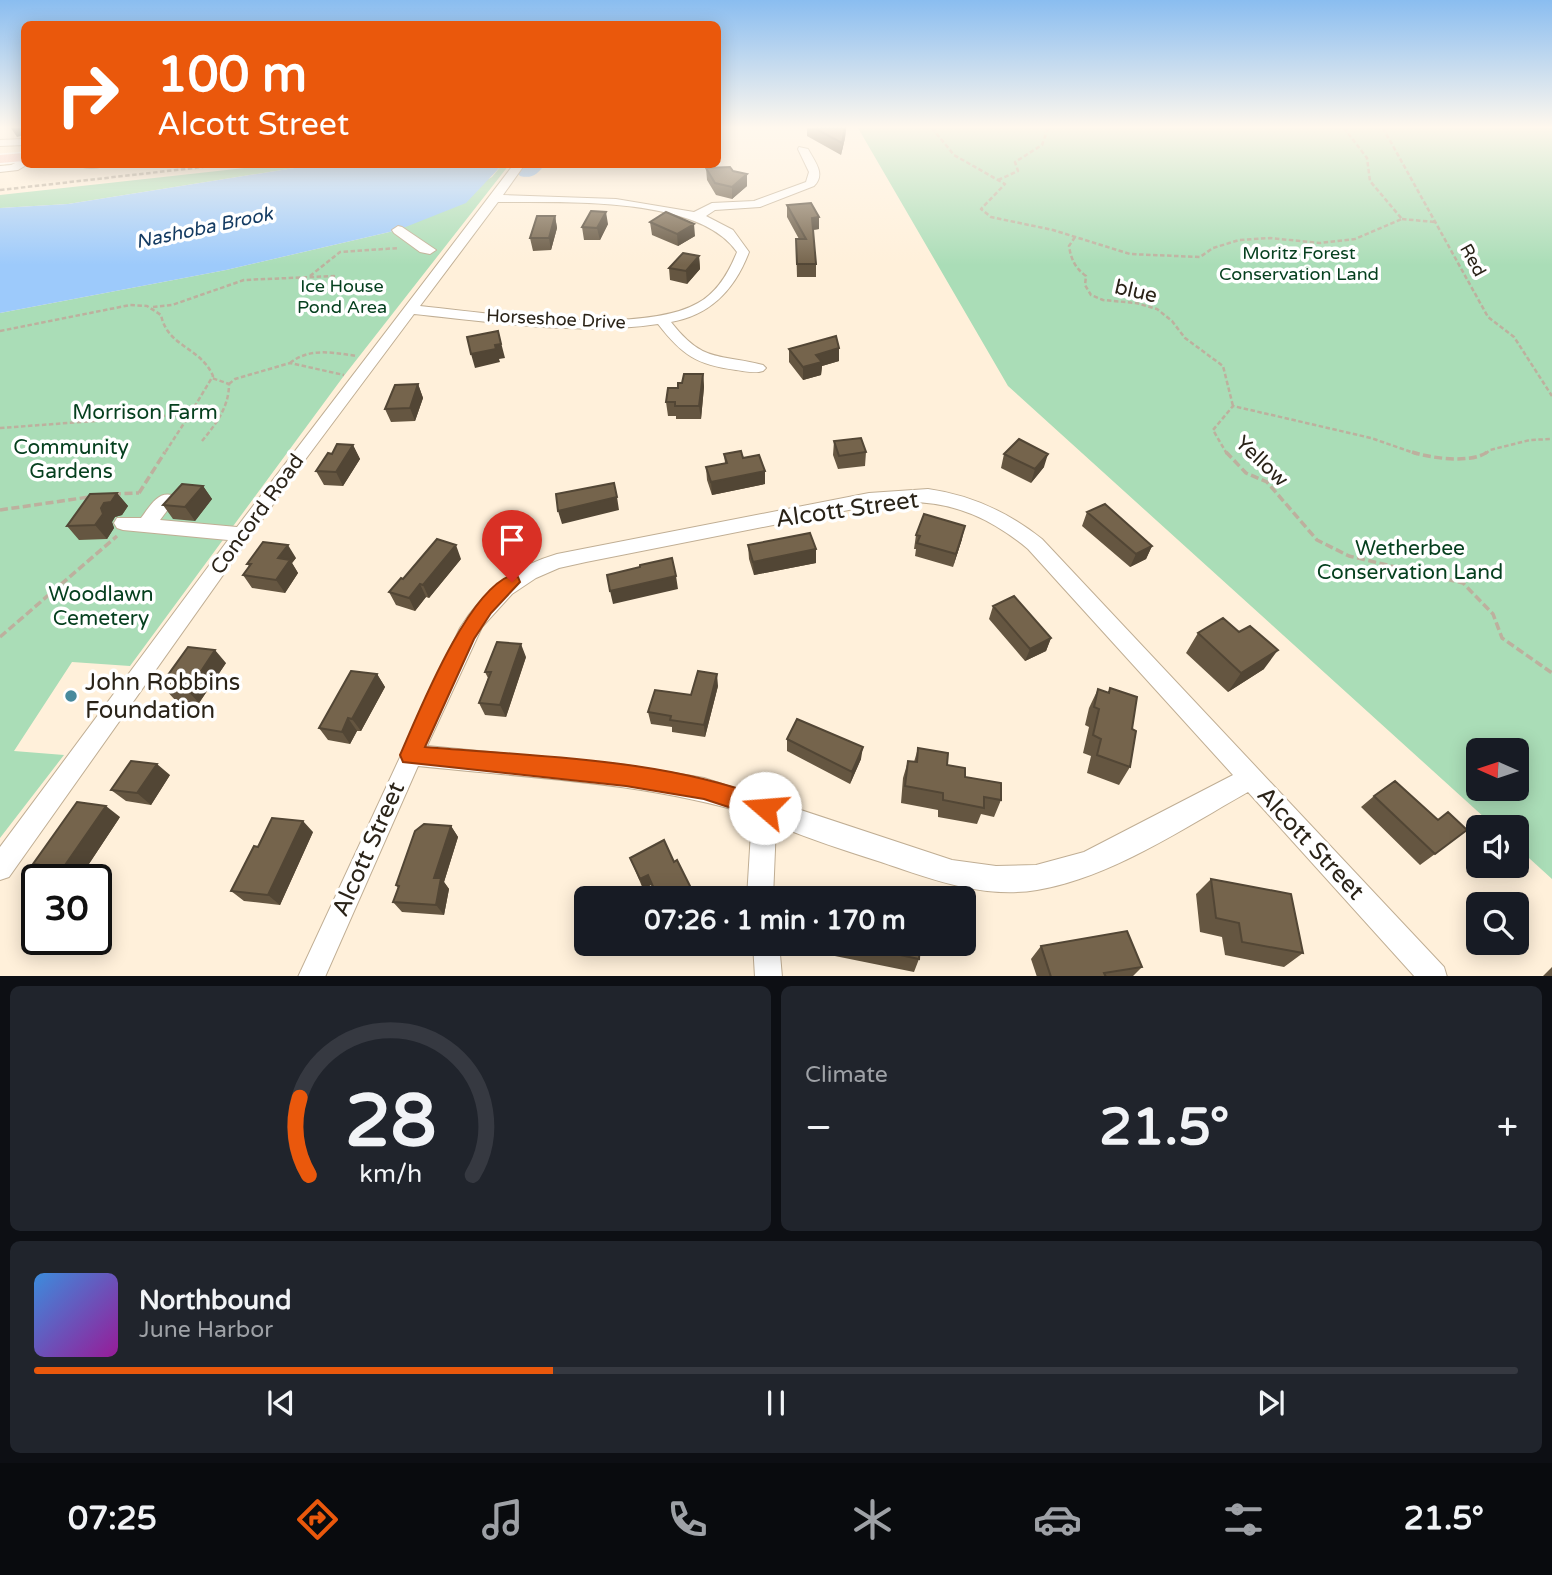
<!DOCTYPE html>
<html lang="en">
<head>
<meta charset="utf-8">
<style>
	body { margin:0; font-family:"Varela Round",sans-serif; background:#20242c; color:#f1f3f6; height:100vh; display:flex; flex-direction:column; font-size:26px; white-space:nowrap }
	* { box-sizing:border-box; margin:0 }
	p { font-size:23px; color:#9ea1a6 }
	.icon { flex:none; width:38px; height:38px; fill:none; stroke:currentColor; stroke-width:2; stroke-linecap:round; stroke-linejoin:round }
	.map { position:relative; height:976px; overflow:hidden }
	.sheet { display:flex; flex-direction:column; gap:10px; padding:10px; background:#0d0f14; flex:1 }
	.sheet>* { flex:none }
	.hud { position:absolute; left:21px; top:21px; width:700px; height:147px; border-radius:10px; box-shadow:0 4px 18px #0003; background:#ea580c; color:#fff; overflow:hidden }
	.needle { width:46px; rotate:273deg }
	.tools { position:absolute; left:1466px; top:738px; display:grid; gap:14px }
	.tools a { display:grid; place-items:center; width:63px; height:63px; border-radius:10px; background:#171b24; box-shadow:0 4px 18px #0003; font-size:35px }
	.speed { position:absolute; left:21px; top:864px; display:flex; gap:14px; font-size:35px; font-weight:700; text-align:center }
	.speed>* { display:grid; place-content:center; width:91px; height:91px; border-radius:50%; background:#171b24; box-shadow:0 4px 18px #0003; line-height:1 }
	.speed .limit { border:4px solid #111; border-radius:10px; background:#fff; color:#111 }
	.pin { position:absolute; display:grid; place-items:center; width:60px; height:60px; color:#fff; margin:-72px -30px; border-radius:50% 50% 50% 0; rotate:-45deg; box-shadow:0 0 7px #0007 }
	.pin .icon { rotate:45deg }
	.me { position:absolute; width:77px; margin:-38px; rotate:288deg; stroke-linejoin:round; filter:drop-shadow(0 0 5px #0008) }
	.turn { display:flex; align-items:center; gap:24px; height:147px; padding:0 21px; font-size:32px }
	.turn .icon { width:91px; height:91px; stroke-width:2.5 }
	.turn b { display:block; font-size:49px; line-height:60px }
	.big { font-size:52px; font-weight:700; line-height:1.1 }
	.sheet .widget { flex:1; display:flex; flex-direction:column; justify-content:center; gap:10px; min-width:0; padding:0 24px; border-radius:10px; background:#20242c }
	.sheet .dial { align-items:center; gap:0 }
	.dial svg { height:182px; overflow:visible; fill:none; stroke:#363941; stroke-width:7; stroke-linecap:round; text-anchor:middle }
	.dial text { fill:#f1f3f6; stroke:none }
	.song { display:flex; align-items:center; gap:21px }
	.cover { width:84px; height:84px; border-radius:10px; background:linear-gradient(135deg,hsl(210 70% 55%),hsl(300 70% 35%)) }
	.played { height:7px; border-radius:4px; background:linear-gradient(90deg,#ea580c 35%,#363941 35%) }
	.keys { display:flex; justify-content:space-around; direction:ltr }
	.heat { display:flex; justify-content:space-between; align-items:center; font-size:38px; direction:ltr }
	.sheet .tiles { flex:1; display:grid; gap:10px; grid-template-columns:1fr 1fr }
	.widget:last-child { grid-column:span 2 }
	.trip { position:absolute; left:574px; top:886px; width:402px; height:70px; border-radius:10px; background:#171b24; box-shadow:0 4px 18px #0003; font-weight:700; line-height:70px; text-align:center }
	.tab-bar { display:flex; height:112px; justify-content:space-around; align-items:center; background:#090b0e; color:#9ea1a6 }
	.tab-bar .icon { width:49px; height:49px }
	.tab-bar .selected { color:#ea580c }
	.tab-bar b { font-size:32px; color:#f1f3f6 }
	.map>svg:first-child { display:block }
</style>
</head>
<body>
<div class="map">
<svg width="1552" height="977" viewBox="0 0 1552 977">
	<rect width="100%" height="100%" fill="#fff0da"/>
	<path fill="#aaddb7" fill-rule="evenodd" d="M858 128H1552V879L1517 847V828H1496L1008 386ZM1479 751H1517V789H1479Z
		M273 165H313L68 204 0 208V195Z
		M502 165H509L343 377 130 666 72 662 14 751 64 755 0 838V313L226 270 398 230 492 177Z"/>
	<path fill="#9dcafb" d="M313 165H502L466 203 398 230 226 270 0 313V208L68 204Z"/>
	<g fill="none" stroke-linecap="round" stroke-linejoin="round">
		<path fill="#9dcafb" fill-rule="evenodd" d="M523 164H545C538 174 532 179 520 176L517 172Z"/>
		<defs>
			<path id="minor" d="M24 139V145L0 146V140Z
				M799 147 808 149C815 162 826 174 814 186L760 207 715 210 706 216 733 230 749 252C735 289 711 315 671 322 704 364 718 353 763 365L766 368 763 371C754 374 745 371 736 370 697 365 682 355 658 324 578 336 494 322 414 314L296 472 9 877 0 880V847L228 540 123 530 117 528 114 523 117 518H141C149 508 157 491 172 495L175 500 160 520 237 527 514 164H525L503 195 616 199 694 212 712 203 754 201 806 182 809 172 798 149ZM498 202C561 203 698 195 737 252 729 272 718 292 698 303 641 336 487 313 420 306Z
				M24 159V164H28L18 170 0 172V166L11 165Z
				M36 164H56L51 167Z
				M75 164H108C101 169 82 169 75 164Z
				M398 226 402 227 436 250 430 254 420 252 394 233 392 230Z
				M928 489C971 495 1008 512 1042 539L1444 967 1447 977H1415L1248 792C1184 828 1110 878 1037 890 983 899 931 879 881 862 846 851 810 839 776 825L773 898H747L752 815C644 782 530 778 418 766L325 977H298L460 628C484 590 514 567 557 554L869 493ZM909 502C956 502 993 520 1028 549L1233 775 1084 852 1036 865 996 866 952 860 704 778 626 765 427 746 482 627 512 594 536 578 559 568 586 562 869 506Z
				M753 943H779L782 977H755Z"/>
			<path id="major" d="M24 153V161L0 163V155Z"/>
		</defs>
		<use href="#minor" stroke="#c0ae94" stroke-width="2"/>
		<use href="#major" stroke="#fff" stroke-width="3"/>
		<path stroke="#bdb09e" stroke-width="2.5" stroke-dasharray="4.5 2.5" stroke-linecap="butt" d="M932 128 954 155 1005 184 981 209 991 217 1053 230 1130 254 1200 257 1213 248 1239 240 1270 238 1320 243 1355 239 1402 219 1370 181 1367 158 1344 128
			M1383 128 1488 317 1514 337 1552 396
			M998 180 1018 171 1015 162 1042 145 1048 128
			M0 190 229 164
			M1402 219 1435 222
			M1075 237 1069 246C1071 259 1075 268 1086 276L1085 285 1091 295 1103 300 1136 303 1157 309 1172 321 1185 338 1223 366 1233 406
			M310 276 340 252 399 248
			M153 307 172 305 244 280 334 276 331 283
			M0 331 130 305 147 306 161 315C168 348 200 346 213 376L190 414
			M290 363C310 347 334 353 357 356
			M229 384 235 379 290 363 344 375
			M0 428 190 414 164 454
			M202 441C216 424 229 407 229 384L212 378
			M1227 454 1213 430 1233 406 1371 438 1417 454
			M1485 454 1490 450 1530 440 1552 439"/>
		<path stroke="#bdb09e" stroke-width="3.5" stroke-dasharray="8 3.5" stroke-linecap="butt" d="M1226 452 1246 473 1267 482 1317 540 1349 556 1463 583 1493 614 1502 638 1552 673
			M1412 452C1429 458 1472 464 1487 452
			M139 493 165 452
			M113 494 139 493
			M0 510 89 497
			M0 637 117 536"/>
		<use href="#minor" fill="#fff" fill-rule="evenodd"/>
		<use href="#major" fill="#f9ccc4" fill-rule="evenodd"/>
	</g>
	<path fill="#655641" d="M807 128H846L845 138 841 155 807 136Z
		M706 168 733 171 747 186 732 199 716 195 707 180Z
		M787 205 819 217V229L813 230 816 264V277H797L796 239H799L787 217Z
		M555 216 557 228 551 250 533 251 530 238Z
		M650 222 695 236 678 246 652 235Z
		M608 224 600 240H584L582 227Z
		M699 256 700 269 687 284 670 280 669 268Z
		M789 349 839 361 822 366 821 375 803 380 789 362Z
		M703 374 704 387 701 419H676V416H668L666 402 682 383Z
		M418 384 423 398 415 421 391 422 385 409Z
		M834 441 866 452 865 466 838 469 833 455Z
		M353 445 360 459 343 486 324 485 316 471 332 454Z
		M724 454 743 458 765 471V484L712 495 707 480 706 467 725 463Z
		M1004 454 1044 467 1031 483 1001 468Z
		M203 486 212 499 195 521 173 519 163 505Z
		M117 493 128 506 122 515 115 517 112 522 114 528 107 539 79 540 67 526Z
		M1087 512 1152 546 1146 559 1130 567 1082 526Z
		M916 535 962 539 953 567 915 556 916 549H914Z
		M748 545 816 549V563L754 575 749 559Z
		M296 558 292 563 298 573 285 593 252 588 243 575 249 566 247 564Z
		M461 559 429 598 426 597 415 611 396 605 389 592 403 579Z
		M993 606 1051 638 1046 651 1025 661 989 619Z
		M1198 633 1264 669 1228 692 1186 653Z
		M526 657 506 717 485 715 479 703 488 678 485 672Z
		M226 663 199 703 176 701 164 688 171 678 168 675Z
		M377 674 385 687 361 731H357L350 744 328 740 319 728Z
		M718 686 705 737 672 732V727L651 724 648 712Z
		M1110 688 1132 729 1130 767 1119 785 1087 773 1091 756 1083 753 1089 727 1085 725 1089 708 1098 689 1108 693Z
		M787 739 861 759 850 784 787 751Z
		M918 748 947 765 1001 800 994 817 981 814 977 824 938 817V810L901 803 903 778 908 761 914 762Z
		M170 775 151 805 126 801 111 790Z
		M1374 796 1435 854 1420 865 1361 807Z
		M120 817 79 879 50 874 33 864Z
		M451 826 458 837 444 882 449 889 444 915 402 912 393 902 398 888 396 885Z
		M313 832 280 905 244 901 231 891 258 847Z
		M630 858 674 862 696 898H656L651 885 643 889Z
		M1211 879 1303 953 1284 967 1225 955 1222 937 1200 932 1196 894Z
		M826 943H920L919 959 914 972 825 954Z
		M1041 946 1142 967 1132 977H1037L1031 959Z
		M1552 967V977H1542Z"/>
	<path fill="#524635" d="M11 128H24V135L17 137Z
		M846 128 845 138 841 155 842 143Z
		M747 174V186L732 199V187Z
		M606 212 608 224 600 240 597 228Z
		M555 216 557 228 551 250 549 238Z
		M819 217V229L811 230 812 218Z
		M694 224 695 236 678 246 677 234Z
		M699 256 700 269 687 284 686 271Z
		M498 331 505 358 499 359 500 362 475 368 471 354Z
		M839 348V361L822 366 821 375 803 380V367L816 355Z
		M703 374 704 387 701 419 699 406Z
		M418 384 423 398 415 421 410 408Z
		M353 445 360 459 343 486 336 472Z
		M1048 454 1044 467 1031 483 1035 469Z
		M765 471V484L712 495 711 482Z
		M203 486 212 499 195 521 185 507Z
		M117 493 128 506 122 515 115 517 112 522 114 528 107 539 95 525 101 508 104 503Z
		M617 497 619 510 562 524 558 511Z
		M965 526 962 539 953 567 956 554Z
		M288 545 296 558 292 563 298 573 285 593 276 580 278 558Z
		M456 545 461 559 429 598 423 585Z
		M1152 546 1146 559 1130 567 1136 554Z
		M816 549V563L754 575 753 562Z
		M676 576 678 589 613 604 610 591Z
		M420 584 426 597 415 611 409 598Z
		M1051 638 1046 651 1025 661 1030 649Z
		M521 644 526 657 506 717 500 705Z
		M215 650 226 663 199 703 188 691Z
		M1278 650 1264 669 1228 692 1241 673Z
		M377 674 385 687 361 731 352 719Z
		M717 674 718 686 705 737 704 725Z
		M348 718 357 731 350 744 342 732Z
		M863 747 861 759 850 784 852 772Z
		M157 764 170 775 151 805 137 793Z
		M106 806 120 817 79 879 63 868Z
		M303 821 313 832 280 905 268 895Z
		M451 826 458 837 444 882 449 889 444 915 436 905 434 878Z
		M648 875 651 885 643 889 640 879Z"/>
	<path fill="#75644c" stroke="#524635" stroke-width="2" d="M814 128H845L842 143Z
		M730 167 733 171 747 174 732 187 715 183 706 168Z
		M811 203 819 217 812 218 816 264H797L796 239H806L787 205Z
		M591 211 606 212 597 228 582 227Z
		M666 212 694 224 677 234 650 222Z
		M537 216H555L549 238H530Z
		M683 253 699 256 686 271 669 268Z
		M498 331 501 344 495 345 496 349 471 354 467 337Z
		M836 336 839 348 816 355 822 362 803 367 789 349Z
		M684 374H703L699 406H675V402H666L668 388H678V383H682Z
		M418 384 410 408 385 409 395 385Z
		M861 438 866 452 839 456 834 441Z
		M1019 439 1048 454 1035 469 1004 454Z
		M337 444 353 445 336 472 316 471 328 453 332 454Z
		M741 451 743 458 759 455 765 471 711 482 706 467 727 463 724 454Z
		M614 483 617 497 558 511 556 494Z
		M182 484 203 486 185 507 163 505Z
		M117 493 111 502 104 503 101 508 103 514 95 525 67 526 90 494Z
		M1105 504 1152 546 1136 554 1087 512Z
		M924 514 965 526 956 554 917 543 920 536 916 535Z
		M810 533 816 549 753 562 748 545Z
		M437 539 456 545 423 585 420 584 409 598 389 592 401 578 403 579Z
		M263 542 288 545 278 558 290 560 276 580 243 575 251 564H247Z
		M672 558 676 576 610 591 607 575 640 567V565Z
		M1014 596 1051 638 1030 649 993 606Z
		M1223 618 1239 632 1250 626 1278 650 1241 673 1198 633Z
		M497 642 521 644 500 705 479 703 491 672H485Z
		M188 647 215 650 188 691 164 688 172 676 168 675Z
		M351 671 377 674 352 719 348 718 342 732 319 728Z
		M698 671 717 674 704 725 670 720 671 716 648 712 655 690 691 695Z
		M1110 688 1137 697 1132 729 1136 731 1130 767 1097 755 1101 739 1093 735 1099 709 1094 707 1098 689 1109 693Z
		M797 719 863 747 852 772 787 739Z
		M918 748 948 753 947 765 965 768V777L1001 783V800L984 797V808L943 800V793L905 786 908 761 917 762Z
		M131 761 157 764 137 793 111 790Z
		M1395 781 1438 820 1448 812 1467 830 1435 854 1374 796Z
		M77 802 106 806 63 868 33 864Z
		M272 818 303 821 268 895 231 891 254 846 258 847Z
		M424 824 451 826 434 878H441L436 905 393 902 399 886 396 885 415 831Z
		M664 840 674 862 677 860 696 898H658L648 875 640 879 630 858Z
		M1211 879 1291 894 1303 953 1242 942 1239 923 1216 918Z
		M1127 931 1142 967 1104 973 1106 977H1051L1041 946Z
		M843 943H920L919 959Z"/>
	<linearGradient id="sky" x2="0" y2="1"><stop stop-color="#8abdf0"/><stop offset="0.48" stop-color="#fff8ee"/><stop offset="1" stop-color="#fff8ee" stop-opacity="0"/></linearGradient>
	<rect width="1552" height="265" fill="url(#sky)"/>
	<path fill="#ea580c" stroke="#983908" stroke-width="2" d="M512 575 518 577 520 582 491 613 474 639 425 747C538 757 667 758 773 801L776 808 773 816 765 819 704 799 626 786 403 762 400 755C419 712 467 590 512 575Z"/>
	<circle fill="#488a9c" stroke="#fff" stroke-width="2.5" cx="71" cy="696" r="7"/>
	<g text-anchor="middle" stroke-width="7" stroke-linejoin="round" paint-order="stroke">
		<g font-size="18" fill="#06401f" stroke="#fff">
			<text x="1299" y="259">Moritz Forest<tspan x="1299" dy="21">Conservation Land</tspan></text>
			<text x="342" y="292">Ice House<tspan x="342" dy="21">Pond Area</tspan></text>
		</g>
		<g font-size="18" fill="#2a2318" stroke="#fff">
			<text transform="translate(1473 260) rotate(61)" y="6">Red</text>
			<text transform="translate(556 319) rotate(3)" y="6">Horseshoe Drive</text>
		</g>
		<g font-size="19" font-style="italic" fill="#143b62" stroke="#fff">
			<text transform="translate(204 227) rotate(-12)" y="7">Nashoba Brook</text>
		</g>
		<g font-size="21" fill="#2a2318" stroke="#fff">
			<text transform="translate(1136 291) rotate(13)" y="7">blue</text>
			<text transform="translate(1262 461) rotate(43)" y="7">Yellow</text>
			<text transform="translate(257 514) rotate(-54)" y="7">Concord Road</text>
		</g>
		<g font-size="21" fill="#06401f" stroke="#fff">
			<text x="145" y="419">Morrison Farm</text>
			<text x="71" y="454">Community<tspan x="71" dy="24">Gardens</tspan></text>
			<text x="1410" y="555">Wetherbee<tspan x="1410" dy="24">Conservation Land</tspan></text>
			<text x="101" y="601">Woodlawn<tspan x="101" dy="24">Cemetery</tspan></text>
		</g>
		<g font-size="24" fill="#2a2318" stroke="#fff">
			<text transform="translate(847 509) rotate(-8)" y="8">Alcott Street</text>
			<text transform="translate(1311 843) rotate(47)" y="8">Alcott Street</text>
			<text transform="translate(368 849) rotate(-66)" y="8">Alcott Street</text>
		</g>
		<g font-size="24" fill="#2a2318" stroke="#fff" text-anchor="start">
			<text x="85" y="690">John Robbins<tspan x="85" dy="28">Foundation</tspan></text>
		</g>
	</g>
</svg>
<div class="tools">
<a><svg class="needle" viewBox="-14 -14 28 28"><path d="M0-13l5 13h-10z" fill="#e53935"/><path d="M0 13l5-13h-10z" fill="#9ea1a6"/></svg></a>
<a><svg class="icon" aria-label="sound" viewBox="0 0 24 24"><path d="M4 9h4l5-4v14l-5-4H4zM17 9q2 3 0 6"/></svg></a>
<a><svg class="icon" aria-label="search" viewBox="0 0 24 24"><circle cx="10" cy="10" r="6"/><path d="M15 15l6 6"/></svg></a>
</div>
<div class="speed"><div class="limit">30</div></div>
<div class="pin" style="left:512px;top:582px;background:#d93025"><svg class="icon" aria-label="arrive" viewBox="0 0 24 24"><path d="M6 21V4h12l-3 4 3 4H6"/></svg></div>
<svg class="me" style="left:765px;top:808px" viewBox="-20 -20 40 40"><circle r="19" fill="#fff"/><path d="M0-13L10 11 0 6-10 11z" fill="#ea580c"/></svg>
<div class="trip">07:26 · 1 min · 170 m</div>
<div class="hud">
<div class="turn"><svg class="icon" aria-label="right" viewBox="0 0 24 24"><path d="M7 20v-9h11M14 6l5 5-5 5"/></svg><div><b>100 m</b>Alcott Street</div></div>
</div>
</div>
<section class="sheet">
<div class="tiles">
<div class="widget dial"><svg viewBox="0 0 100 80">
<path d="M14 69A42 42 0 1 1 86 69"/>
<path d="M14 69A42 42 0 0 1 10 35" stroke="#ea580c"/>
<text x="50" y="56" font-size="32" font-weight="700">28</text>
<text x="50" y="72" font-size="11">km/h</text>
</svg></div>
<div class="widget"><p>Climate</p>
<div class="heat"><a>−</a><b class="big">21.5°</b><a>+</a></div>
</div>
<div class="widget">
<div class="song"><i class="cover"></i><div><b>Northbound</b><p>June Harbor</p></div></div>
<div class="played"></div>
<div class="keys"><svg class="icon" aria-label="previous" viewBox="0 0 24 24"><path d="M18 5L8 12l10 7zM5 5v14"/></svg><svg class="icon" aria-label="pause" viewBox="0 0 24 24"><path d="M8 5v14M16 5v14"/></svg><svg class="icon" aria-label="next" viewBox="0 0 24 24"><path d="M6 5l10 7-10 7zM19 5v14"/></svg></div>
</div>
</div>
</section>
<nav class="tab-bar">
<b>07:25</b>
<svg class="icon selected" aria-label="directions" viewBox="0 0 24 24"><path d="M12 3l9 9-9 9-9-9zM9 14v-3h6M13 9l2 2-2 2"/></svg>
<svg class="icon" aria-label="music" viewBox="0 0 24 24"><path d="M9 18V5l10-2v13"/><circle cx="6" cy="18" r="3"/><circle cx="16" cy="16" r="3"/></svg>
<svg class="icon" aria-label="phone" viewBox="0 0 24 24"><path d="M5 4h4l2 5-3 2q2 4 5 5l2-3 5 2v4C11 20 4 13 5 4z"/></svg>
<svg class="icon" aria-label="climate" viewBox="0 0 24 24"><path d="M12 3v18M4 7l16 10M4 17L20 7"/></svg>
<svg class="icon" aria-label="car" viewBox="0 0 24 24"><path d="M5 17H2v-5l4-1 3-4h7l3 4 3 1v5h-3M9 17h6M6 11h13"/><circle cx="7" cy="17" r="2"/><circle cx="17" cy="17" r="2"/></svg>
<svg class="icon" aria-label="filters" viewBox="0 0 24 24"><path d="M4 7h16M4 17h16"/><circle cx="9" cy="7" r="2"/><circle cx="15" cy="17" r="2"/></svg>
<b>21.5°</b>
</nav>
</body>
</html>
